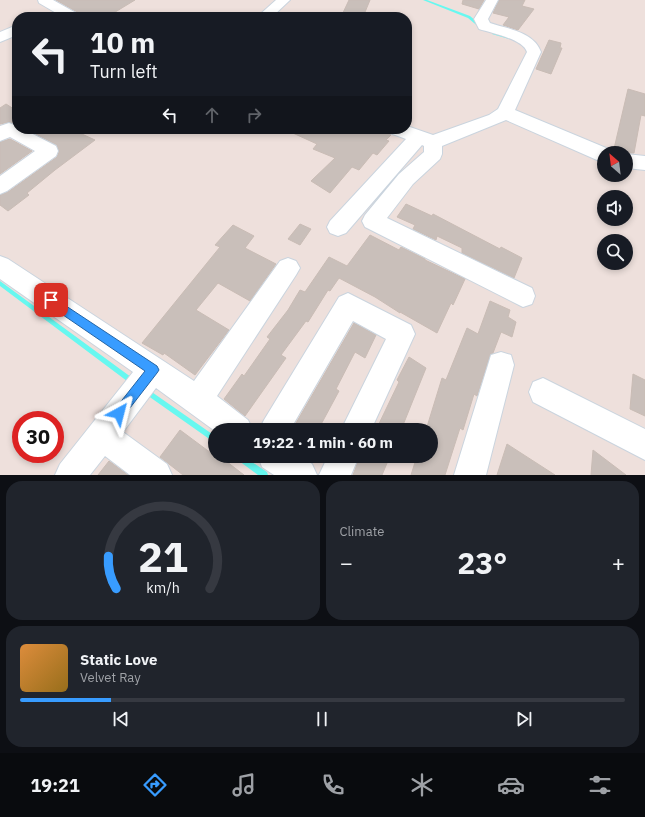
<!DOCTYPE html>
<html lang="en">
<head>
<meta charset="utf-8">
<style>
	body { margin:0; font-family:"IBM Plex Sans",sans-serif; background:#20242c; color:#f1f3f6; height:100vh; display:flex; flex-direction:column; font-size:15px; white-space:nowrap }
	* { box-sizing:border-box; margin:0 }
	p { font-size:13px; color:#9ea1a6 }
	.icon { flex:none; width:22px; height:22px; fill:none; stroke:currentColor; stroke-width:2; stroke-linecap:round; stroke-linejoin:round }
	.map { position:relative; height:475px; overflow:hidden }
	.panel { display:flex; flex-direction:column; gap:6px; padding:6px; background:#0d0f14; flex:1 }
	.panel>* { flex:none }
	.banner { position:absolute; left:12px; top:12px; width:400px; height:122px; border-radius:16px; box-shadow:0 2px 6px #0003; background:#171b24; color:#f1f3f6; overflow:hidden }
	.needle { width:26px; rotate:332deg }
	.buttons { position:absolute; left:597px; top:146px; display:grid; gap:8px }
	.buttons a { display:grid; place-items:center; width:36px; height:36px; border-radius:50%; background:#171b24; box-shadow:0 2px 6px #0003; font-size:20px }
	.speed { position:absolute; left:12px; top:411px; display:flex; gap:8px; font-size:20px; font-weight:700; text-align:center }
	.speed>* { display:grid; place-content:center; width:52px; height:52px; border-radius:50%; background:#171b24; box-shadow:0 2px 6px #0003; line-height:1 }
	.speed .limit { border:6px solid #d22; background:#fff; color:#111 }
	.pin { position:absolute; display:grid; place-items:center; width:34px; height:34px; color:#fff; margin:-17px; border-radius:8px; box-shadow:0 2px 6px #0006 }
	.me { position:absolute; width:44px; margin:-22px; rotate:38deg; stroke-linejoin:round; filter:drop-shadow(0 0 3px #0008) }
	.turn { display:flex; align-items:center; gap:14px; height:84px; padding:0 12px; font-size:18px }
	.turn .icon { width:52px; height:52px; stroke-width:2.5 }
	.turn b { display:block; font-size:28px; line-height:34px }
	.lanes { display:flex; align-items:center; height:38px; padding:0 12px; background:#0003; justify-content:center; gap:20px; direction:ltr }
	.lanes .off { opacity:.35 }
	.big { font-size:30px; font-weight:700; line-height:1.1 }
	.panel .card { flex:1; display:flex; flex-direction:column; justify-content:center; gap:6px; min-width:0; padding:0 14px; border-radius:16px; background:#20242c }
	.panel .dial { align-items:center; gap:0 }
	.dial svg { height:104px; overflow:visible; fill:none; stroke:#363941; stroke-width:7; stroke-linecap:round; text-anchor:middle }
	.dial text { fill:#f1f3f6; stroke:none }
	.song { display:flex; align-items:center; gap:12px }
	.cover { width:48px; height:48px; border-radius:6px; background:linear-gradient(135deg,hsl(30 70% 55%),hsl(40 70% 35%)) }
	.played { height:4px; border-radius:2px; background:linear-gradient(90deg,#389cff 15%,#363941 15%) }
	.keys { display:flex; justify-content:space-around; direction:ltr }
	.heat { display:flex; justify-content:space-between; align-items:center; font-size:22px; direction:ltr }
	.panel .tiles { flex:1; display:grid; gap:6px; grid-template-columns:1fr 1fr }
	.card:last-child { grid-column:span 2 }
	.trip { position:absolute; left:208px; top:423px; width:230px; height:40px; border-radius:20px; background:#171b24; box-shadow:0 2px 6px #0003; font-weight:700; line-height:40px; text-align:center }
	.menu { display:flex; height:64px; justify-content:space-around; align-items:center; background:#090b0e; color:#9ea1a6 }
	.menu .icon { width:28px; height:28px }
	.menu .active { color:#389cff }
	.menu b { font-size:18px; color:#f1f3f6 }
	.map>svg:first-child { display:block }
</style>
</head>
<body>
<div class="map">
<svg width="645" height="475" viewBox="0 0 645 475">
	<rect width="100%" height="100%" fill="#eee0dc"/>
	<g fill="none" stroke-linecap="round" stroke-linejoin="round">
		<path fill="#67f8f0" fill-rule="evenodd" d="M423 0H427L470 16 483 27 480 28 468 18Z
			M492 32H494L512 38 509 39 492 34Z
			M0 281 135 380 136 382 135 384 133 385 131 384 0 286Z
			M146 388 215 436V443L144 393 143 391 144 389Z
			M234 456H243L267 472 268 475H258L235 458Z"/>
	</g>
	<path fill="#c9bfba" stroke="#c9bcb5" d="M56 0H135L107 17H81L79 13Z
		M349 0H370L363 17H341Z
		M463 0H484L479 9 462 4Z
		M499 0H525L522 6 534 9 518 30 503 25 509 17 493 13Z
		M549 40 561 43 560 48H562L551 74 536 69Z
		M628 89 645 94V116L641 115 634 153H613Z
		M6 104 17 111V124L9 122 0 124V108Z
		M26 129H71L95 140 55 170 27 193 29 195 8 211 0 205V195L8 192 57 157 59 152 57 145Z
		M284 129H386L391 135 386 140 389 141 377 155 373 153 359 170 352 167 330 193 311 181 335 158 313 149 317 144Z
		M10 139 32 151 0 174V142Z
		M406 204 432 216 433 214 500 249 501 247 522 258 514 278 462 253V248L437 236 436 240 413 229 415 225 397 217Z
		M300 224 311 229 300 245 288 239Z
		M233 225 254 236 245 248 276 264 250 301 218 283 196 310 229 330 195 375 164 353 163 355 142 343 220 247 215 245Z
		M370 235 399 250 401 247 425 259V260L465 279 453 305 451 303 437 333 400 312V313L375 297 339 278 330 291 328 290 308 322 306 321 281 355 286 358 245 416 224 399 242 374 244 376 270 339 267 337 288 310 300 290 305 292 329 257 347 266Z
		M490 301 510 310 508 317 516 322 512 337 501 332 493 353 490 355 477 396 474 394 463 430 460 428 445 475H411L417 456H431V430H426L442 378 446 380 467 328 478 334Z
		M354 323 376 335 365 358 355 352 336 389 339 391 318 430H292Z
		M409 357 426 368 401 430H376L399 382 397 380Z
		M633 374 645 380V416L630 409Z
		M180 430 215 456 221 460 222 458 244 475H183L160 457Z
		M507 444 555 475H497Z
		M593 450 626 475H591Z
		M360 456H390L382 475H353Z
		M109 461 128 475H98Z"/>
	<g fill="none" stroke-linecap="round" stroke-linejoin="round">
		<defs>
			<path id="minor" d="M38 0H53L78 14 80 17H63L39 3Z
				M276 0H290L272 17H257Z
				M486 0H498L488 19 490 23C508 29 534 32 541 52L515 110 611 150 612 153H604V162L597 160 506 120 442 146V154L440 159 413 184 387 218 532 288 535 296 532 304 523 307 365 227 362 221 365 215 399 174 424 152V146L422 145 346 233 338 236 330 233 327 227 330 221 406 139 390 133 387 129H407V126L433 135 489 115 498 109 527 52C523 39 491 33 479 29L474 19Z
				M17 25V35L0 42V32Z
				M9 123 17 126V129H23L56 146 58 151 56 156 7 191 0 194V176L35 151 10 137 0 141V126Z
				M626 154 645 156V170L626 168Z
				M0 256 8 259 194 381 280 261 288 258 296 261 300 268 296 275 217 396 248 420 253 430 215 431 156 388 123 432 167 464 172 475H130L105 456 90 475H55L60 464 133 372 0 279Z
				M348 293 411 325 415 334 371 430H341L386 339 353 321 290 430H259L264 420 339 297Z
				M501 352 511 355 514 365 486 475H454L488 365 491 355Z
				M543 378 645 429V460L533 402 529 392 533 382Z
				M258 456H300L312 464 317 475H274L262 467Z
				M328 456H359L351 475H319Z"/>
		</defs>
		<use href="#minor" stroke="#cad4de" stroke-width="2"/>
		<use href="#minor" fill="#fff" fill-rule="evenodd"/>
	</g>
	<path fill="#389cff" stroke="#2465a6" d="M51 296 157 366 159 370 157 373 123 417 119 419 115 417 113 413 115 409 145 371 47 304 46 300 47 297Z"/>
</svg>
<div class="buttons">
<a><svg class="needle" viewBox="-14 -14 28 28"><path d="M0-13l5 13h-10z" fill="#e53935"/><path d="M0 13l5-13h-10z" fill="#9ea1a6"/></svg></a>
<a><svg class="icon" aria-label="sound" viewBox="0 0 24 24"><path d="M4 9h4l5-4v14l-5-4H4zM17 9q2 3 0 6"/></svg></a>
<a><svg class="icon" aria-label="search" viewBox="0 0 24 24"><circle cx="10" cy="10" r="6"/><path d="M15 15l6 6"/></svg></a>
</div>
<div class="speed"><div class="limit">30</div></div>
<div class="pin" style="left:51px;top:300px;background:#d93025"><svg class="icon" aria-label="arrive" viewBox="0 0 24 24"><path d="M6 21V4h12l-3 4 3 4H6"/></svg></div>
<svg class="me" style="left:119px;top:413px" viewBox="-20 -20 40 40"><path d="M0-17L14 15 0 8-14 15z" fill="#389cff" stroke="#fff" stroke-width="4"/></svg>
<div class="trip">19:22 · 1 min · 60 m</div>
<div class="banner">
<div class="turn"><svg class="icon" aria-label="left" viewBox="0 0 24 24"><path d="M17 20v-9H6M10 6l-5 5 5 5"/></svg><div><b>10 m</b>Turn left</div></div>
<div class="lanes"><svg class="icon" aria-label="left" viewBox="0 0 24 24"><path d="M17 20v-9H6M10 6l-5 5 5 5"/></svg><svg class="icon off" aria-label="ahead" viewBox="0 0 24 24"><path d="M12 20V5M6 11l6-6 6 6"/></svg><svg class="icon off" aria-label="right" viewBox="0 0 24 24"><path d="M7 20v-9h11M14 6l5 5-5 5"/></svg></div>
</div>
</div>
<section class="panel">
<div class="tiles">
<div class="card dial"><svg viewBox="0 0 100 80">
<path d="M14 69A42 42 0 1 1 86 69"/>
<path d="M14 69A42 42 0 0 1 8 44" stroke="#389cff"/>
<text x="50" y="56" font-size="32" font-weight="700">21</text>
<text x="50" y="72" font-size="11">km/h</text>
</svg></div>
<div class="card"><p>Climate</p>
<div class="heat"><a>−</a><b class="big">23°</b><a>+</a></div>
</div>
<div class="card">
<div class="song"><i class="cover"></i><div><b>Static Love</b><p>Velvet Ray</p></div></div>
<div class="played"></div>
<div class="keys"><svg class="icon" aria-label="previous" viewBox="0 0 24 24"><path d="M18 5L8 12l10 7zM5 5v14"/></svg><svg class="icon" aria-label="pause" viewBox="0 0 24 24"><path d="M8 5v14M16 5v14"/></svg><svg class="icon" aria-label="next" viewBox="0 0 24 24"><path d="M6 5l10 7-10 7zM19 5v14"/></svg></div>
</div>
</div>
</section>
<nav class="menu">
<b>19:21</b>
<svg class="icon active" aria-label="directions" viewBox="0 0 24 24"><path d="M12 3l9 9-9 9-9-9zM9 14v-3h6M13 9l2 2-2 2"/></svg>
<svg class="icon" aria-label="music" viewBox="0 0 24 24"><path d="M9 18V5l10-2v13"/><circle cx="6" cy="18" r="3"/><circle cx="16" cy="16" r="3"/></svg>
<svg class="icon" aria-label="phone" viewBox="0 0 24 24"><path d="M5 4h4l2 5-3 2q2 4 5 5l2-3 5 2v4C11 20 4 13 5 4z"/></svg>
<svg class="icon" aria-label="climate" viewBox="0 0 24 24"><path d="M12 3v18M4 7l16 10M4 17L20 7"/></svg>
<svg class="icon" aria-label="car" viewBox="0 0 24 24"><path d="M5 17H2v-5l4-1 3-4h7l3 4 3 1v5h-3M9 17h6M6 11h13"/><circle cx="7" cy="17" r="2"/><circle cx="17" cy="17" r="2"/></svg>
<svg class="icon" aria-label="filters" viewBox="0 0 24 24"><path d="M4 7h16M4 17h16"/><circle cx="9" cy="7" r="2"/><circle cx="15" cy="17" r="2"/></svg>
</nav>
</body>
</html>
